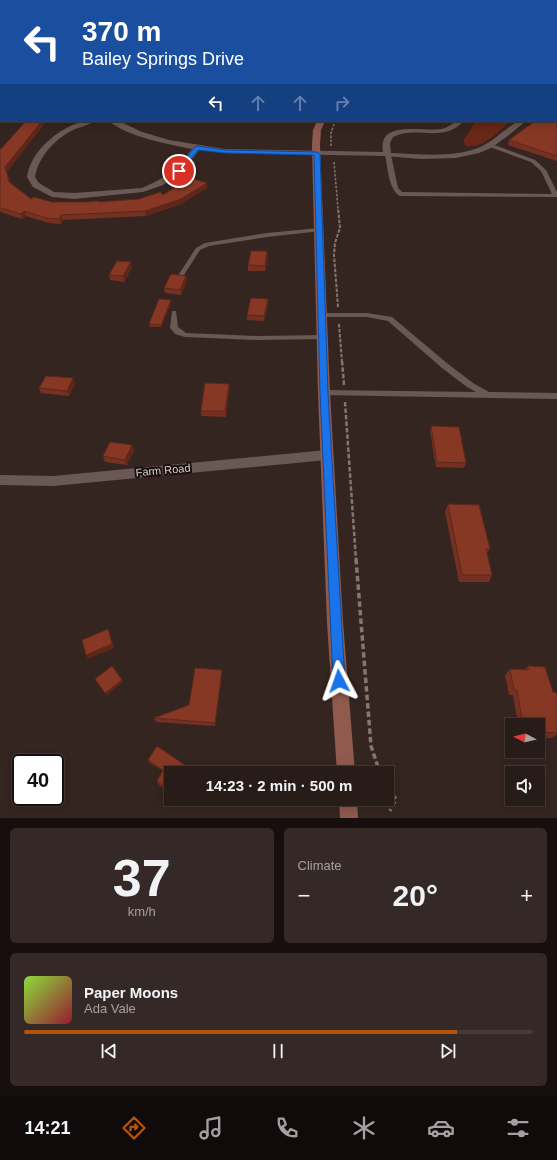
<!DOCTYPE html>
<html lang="en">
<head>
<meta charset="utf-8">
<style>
	body { margin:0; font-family:Helvetica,sans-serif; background:#342926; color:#f1f3f6; height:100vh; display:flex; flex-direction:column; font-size:15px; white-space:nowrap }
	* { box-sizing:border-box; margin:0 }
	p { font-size:13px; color:#a5a1a2 }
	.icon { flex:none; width:22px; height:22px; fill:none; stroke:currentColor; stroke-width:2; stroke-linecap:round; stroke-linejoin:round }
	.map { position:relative; height:818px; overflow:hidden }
	.drawer { display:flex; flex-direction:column; gap:10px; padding:10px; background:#160f0e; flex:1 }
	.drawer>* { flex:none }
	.top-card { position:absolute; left:0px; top:0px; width:557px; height:122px; box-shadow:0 2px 10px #0003,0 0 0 1px #443a38; background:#1a4fa0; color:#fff; overflow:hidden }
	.needle { width:26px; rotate:277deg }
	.buttons { position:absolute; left:505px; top:718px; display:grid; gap:8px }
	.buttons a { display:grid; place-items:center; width:40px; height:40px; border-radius:0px; background:#281c19; box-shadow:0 2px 10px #0003,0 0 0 1px #443a38; font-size:20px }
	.speed { position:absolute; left:12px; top:754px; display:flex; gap:8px; font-size:20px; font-weight:700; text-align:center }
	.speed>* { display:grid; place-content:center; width:52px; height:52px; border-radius:50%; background:#281c19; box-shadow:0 2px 10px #0003,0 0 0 1px #443a38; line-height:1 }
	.speed .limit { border:2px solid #111; border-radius:6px; background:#fff; color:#111 }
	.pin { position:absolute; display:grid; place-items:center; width:34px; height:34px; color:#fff; margin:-17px; border:2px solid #fff; border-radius:50%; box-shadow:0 1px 4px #0007 }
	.me { position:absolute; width:44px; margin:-22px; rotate:356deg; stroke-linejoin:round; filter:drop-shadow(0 0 3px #0008) }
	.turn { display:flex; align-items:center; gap:14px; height:84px; padding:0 16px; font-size:18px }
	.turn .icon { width:52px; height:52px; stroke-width:2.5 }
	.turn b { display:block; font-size:28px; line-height:34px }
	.lanes { display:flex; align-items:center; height:38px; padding:0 16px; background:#0003; justify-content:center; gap:20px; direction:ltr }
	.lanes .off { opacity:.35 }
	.big { font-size:30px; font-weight:800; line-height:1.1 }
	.drawer .widget { flex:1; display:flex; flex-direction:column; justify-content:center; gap:6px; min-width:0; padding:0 14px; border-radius:6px; background:#342926 }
	.drawer .dial { align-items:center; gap:0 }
	.dial b { font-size:52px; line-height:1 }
	.song { display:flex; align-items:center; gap:12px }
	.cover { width:48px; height:48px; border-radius:6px; background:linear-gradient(135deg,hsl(90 70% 55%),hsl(350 70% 35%)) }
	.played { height:4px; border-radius:2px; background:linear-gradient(90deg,#b45309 85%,#443a38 85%) }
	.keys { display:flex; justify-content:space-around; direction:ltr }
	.heat { display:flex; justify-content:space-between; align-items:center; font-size:22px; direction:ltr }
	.drawer .tiles { flex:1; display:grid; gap:10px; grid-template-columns:1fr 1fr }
	.widget:last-child { grid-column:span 2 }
	.trip { position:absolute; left:164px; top:766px; width:230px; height:40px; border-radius:0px; background:#281c19; box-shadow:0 2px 10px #0003,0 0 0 1px #443a38; font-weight:800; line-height:40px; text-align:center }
	.menu { display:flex; height:64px; justify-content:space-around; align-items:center; background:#100b0a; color:#a5a1a2 }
	.menu .icon { width:28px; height:28px }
	.menu .active { color:#b45309 }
	.menu b { font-size:18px; color:#f1f3f6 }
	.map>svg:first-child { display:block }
</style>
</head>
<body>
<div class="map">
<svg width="557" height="818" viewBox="0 0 557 818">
	<rect width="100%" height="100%" fill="#352521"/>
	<path fill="#682717" d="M476 121H510C500 131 481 150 466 146L463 141Z"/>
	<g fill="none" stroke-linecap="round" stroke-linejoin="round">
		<path stroke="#847672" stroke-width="1" stroke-dasharray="2 1" stroke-linecap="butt" d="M157 1H168
			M182 1 186 0"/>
		<path stroke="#847672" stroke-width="1.5" stroke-dasharray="2.5 1.5" stroke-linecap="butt" d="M331 146V133L335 121
			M334 162 338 209"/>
		<path stroke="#847672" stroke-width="2" stroke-dasharray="3.5 1.5" stroke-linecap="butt" d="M338 307 334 255 335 243 340 228 338 208
			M339 324 342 362"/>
		<path stroke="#847672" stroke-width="2.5" stroke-dasharray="4.5 2" stroke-linecap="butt" d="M342 361 344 385
			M345 402 356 560"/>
		<path stroke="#847672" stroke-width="3.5" stroke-dasharray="5.5 3" stroke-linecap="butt" d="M356 559 371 746 380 773
			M387 788 396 799 390 811"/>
		<path fill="#6a5854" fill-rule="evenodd" d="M556 8H557V11H556Z
			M489 143 535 160 546 170 557 192V197L400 196C388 189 388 167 385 155L388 153 391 155 398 188 402 192 552 194 541 171 531 162 487 146 486 145Z
			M319 228 321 229V231L267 237 209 246 200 250 184 275H180L179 274 196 248 205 243 267 233Z
			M172 311H176L178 327 186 333 259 336 322 335 326 337 322 339 259 340 185 337 175 334 170 328Z
			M319 313H367L392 317 448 364 473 383 489 392 557 393V399L321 395 320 393 324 390 476 392 467 387 442 368 388 321 367 317H321L318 315Z"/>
		<path fill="#6a5854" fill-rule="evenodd" d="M417 0H423L424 1H418Z
			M0 10 1 11V15L0 14Z
			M0 66H1L0 71Z
			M83 121H94C88 126 78 127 71 131 54 140 38 158 35 177L39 183 54 192 74 193 142 188 157 181 176 169 192 149C171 145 125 136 109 121H119L142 132 169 140 225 149 383 152C377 119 423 132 441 129 450 128 451 121 464 121 442 144 417 125 393 137L390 143 391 153C420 154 451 158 478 148 493 142 503 130 517 122 519 120 522 121 526 121L509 135 491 148 479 153 456 158 421 159 385 156 225 153 199 150 182 173 163 185 143 192 74 199 52 197 33 187 27 177C31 150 58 129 83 121Z
			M327 450 332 451 333 455 332 459 327 460 53 486 0 485V475L53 476Z"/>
		<path fill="#905a4e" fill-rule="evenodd" d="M512 0H519L511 1Z
			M317 121H325L321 130 320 145 330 393 343 622 355 773H337L327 622 318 393 312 145 313 130Z
			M339 799H357L358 818H340Z"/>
	</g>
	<path fill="#743020" d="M557 57V161L508 145 509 140 531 124 532 121H556Z
		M0 150 10 182 31 199 52 202H99L139 199 163 195 207 183V188L181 204 146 216 63 220 61 224 49 223 26 216 22 219 3 213 0 211Z
		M267 251 268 257 265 271H248V265Z
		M132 267 124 282 110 280 109 275Z
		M186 276 187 281 181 295 165 293 164 288Z
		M171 300V303L161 327H150L149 324Z
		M268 305 264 321 247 320V315Z
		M73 378 75 384 69 396 41 393 39 388Z
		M229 384V389L226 417 201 416V411Z
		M431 426 466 463 464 468 436 467 430 431Z
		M132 445 134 450 127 465 105 462 103 456Z
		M448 504 490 549 487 553 492 575 489 582H459L445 512Z
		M528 666 553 692 557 693V734L552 738H538V725H518L513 695H509L505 675 510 669H525Z
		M222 670V674L215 726 156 722 154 718 189 705Z
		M148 760 192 770 194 773H171V793L158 784 157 781 163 771 150 763Z"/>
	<path fill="#5e271a" d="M386 0H390V1H381Z
		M42 121H47L7 172 5 167Z
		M207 183V188L181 204 146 216 145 211Z
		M24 211 26 216 22 219 21 214Z
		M61 215 63 220 61 224 59 219Z
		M267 251 268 257 265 271V266Z
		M131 262 132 267 124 282 123 276Z
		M186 276 187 281 181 295 180 290Z
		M268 299V305L264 321V316Z
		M171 300V303L161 327V325Z
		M73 378 75 384 69 396 67 391Z
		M229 384V389L226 417 225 411Z
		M132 445 134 450 127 465 125 460Z
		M108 629 110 634 114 648 88 659 86 655Z
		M222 670V674L215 726V723Z
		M122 680 123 682 107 695 105 693Z"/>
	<path fill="#873825" stroke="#5e271a" d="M12 0H31L32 1H13Z
		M146 0H148L149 1H139Z
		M227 0H386L381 1H383H220Z
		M556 56 557 57V156L509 140 535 121H556Z
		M1 74V82H0V75Z
		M26 121H42L5 167 9 182 31 199 34 197 52 202H88L99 201V202L139 199 160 192 163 195 190 178 207 183 181 199 145 211 61 215 59 219 47 218 24 211 21 214 1 208 0 207V150Z
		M251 251H267L265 266 248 265Z
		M117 261 131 262 123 276 109 275Z
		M171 274 186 276 180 290 164 288Z
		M251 298 268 299 264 316 247 315Z
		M159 299 171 300 161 325 149 324Z
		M46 376 73 378 67 391 39 388Z
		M205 383 229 384 225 411H201Z
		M431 426 459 427 466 463 437 462Z
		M110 442 132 445 125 460 103 456Z
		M448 504 479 505 490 549H486L492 575H462Z
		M108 629 112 644 86 655 82 640Z
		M112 666 122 680 105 693 95 679Z
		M528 666 545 667 553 692 557 693V733L540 732 539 727H538V725H523L517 690H514L510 669 528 670Z
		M195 668 222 670 215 723 154 718 189 705Z
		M157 746 192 770 191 773H171V791L157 781 163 770 148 760Z"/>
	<path fill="#1a73e8" stroke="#114b97" d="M197 146 225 150 317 152 320 154 328 393 345 681 343 686 339 688 335 686 333 681 320 393 314 155 225 153 198 150 181 172H177V170L195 147Z"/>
	<g text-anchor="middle" stroke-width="4" stroke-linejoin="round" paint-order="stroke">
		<g font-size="11" fill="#dcd1ce" stroke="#17100f">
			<text transform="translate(163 470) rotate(-5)" y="4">Farm Road</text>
		</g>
	</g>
</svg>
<div class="buttons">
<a><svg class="needle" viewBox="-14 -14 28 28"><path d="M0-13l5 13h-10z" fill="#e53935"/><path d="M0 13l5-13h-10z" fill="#a5a1a2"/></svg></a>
<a><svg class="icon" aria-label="sound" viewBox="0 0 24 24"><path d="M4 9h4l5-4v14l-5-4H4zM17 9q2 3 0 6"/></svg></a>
</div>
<div class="speed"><div class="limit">40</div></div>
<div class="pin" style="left:179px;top:171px;background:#d93025"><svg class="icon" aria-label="arrive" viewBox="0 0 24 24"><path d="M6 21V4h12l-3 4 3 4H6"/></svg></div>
<svg class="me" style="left:339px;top:681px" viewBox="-20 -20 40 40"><path d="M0-17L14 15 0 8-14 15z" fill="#1a73e8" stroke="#fff" stroke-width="4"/></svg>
<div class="trip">14:23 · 2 min · 500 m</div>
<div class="top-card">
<div class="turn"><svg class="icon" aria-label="left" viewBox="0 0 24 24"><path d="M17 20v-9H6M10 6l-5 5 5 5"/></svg><div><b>370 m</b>Bailey Springs Drive</div></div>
<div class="lanes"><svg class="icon" aria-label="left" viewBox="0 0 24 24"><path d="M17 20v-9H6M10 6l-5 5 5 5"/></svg><svg class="icon off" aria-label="ahead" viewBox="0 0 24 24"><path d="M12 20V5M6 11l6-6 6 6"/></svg><svg class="icon off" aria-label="ahead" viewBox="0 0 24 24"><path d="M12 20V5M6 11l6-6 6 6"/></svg><svg class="icon off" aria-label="right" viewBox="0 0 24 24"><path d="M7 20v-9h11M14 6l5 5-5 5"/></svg></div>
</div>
</div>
<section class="drawer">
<div class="tiles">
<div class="widget dial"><b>37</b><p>km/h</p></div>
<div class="widget"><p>Climate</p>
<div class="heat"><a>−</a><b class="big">20°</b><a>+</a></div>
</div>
<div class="widget">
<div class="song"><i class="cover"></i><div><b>Paper Moons</b><p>Ada Vale</p></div></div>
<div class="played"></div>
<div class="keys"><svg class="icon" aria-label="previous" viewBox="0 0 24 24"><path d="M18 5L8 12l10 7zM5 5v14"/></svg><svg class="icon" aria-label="pause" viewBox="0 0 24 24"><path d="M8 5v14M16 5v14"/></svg><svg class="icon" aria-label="next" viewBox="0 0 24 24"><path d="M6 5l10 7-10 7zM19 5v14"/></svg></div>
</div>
</div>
</section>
<nav class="menu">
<b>14:21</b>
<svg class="icon active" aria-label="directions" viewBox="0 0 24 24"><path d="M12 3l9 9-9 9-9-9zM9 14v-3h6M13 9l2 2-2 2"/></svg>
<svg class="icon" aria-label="music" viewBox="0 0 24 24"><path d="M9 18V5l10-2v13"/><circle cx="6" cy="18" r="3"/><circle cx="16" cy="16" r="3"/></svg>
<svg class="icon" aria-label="phone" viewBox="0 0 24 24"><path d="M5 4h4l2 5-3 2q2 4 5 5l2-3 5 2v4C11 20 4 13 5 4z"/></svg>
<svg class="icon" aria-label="climate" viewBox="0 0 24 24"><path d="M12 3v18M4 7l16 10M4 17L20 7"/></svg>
<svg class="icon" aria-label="car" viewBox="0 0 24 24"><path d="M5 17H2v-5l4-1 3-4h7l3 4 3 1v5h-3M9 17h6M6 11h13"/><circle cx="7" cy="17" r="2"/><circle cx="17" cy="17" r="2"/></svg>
<svg class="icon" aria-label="filters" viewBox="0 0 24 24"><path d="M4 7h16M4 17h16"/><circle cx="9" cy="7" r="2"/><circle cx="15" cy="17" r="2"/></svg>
</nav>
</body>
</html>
